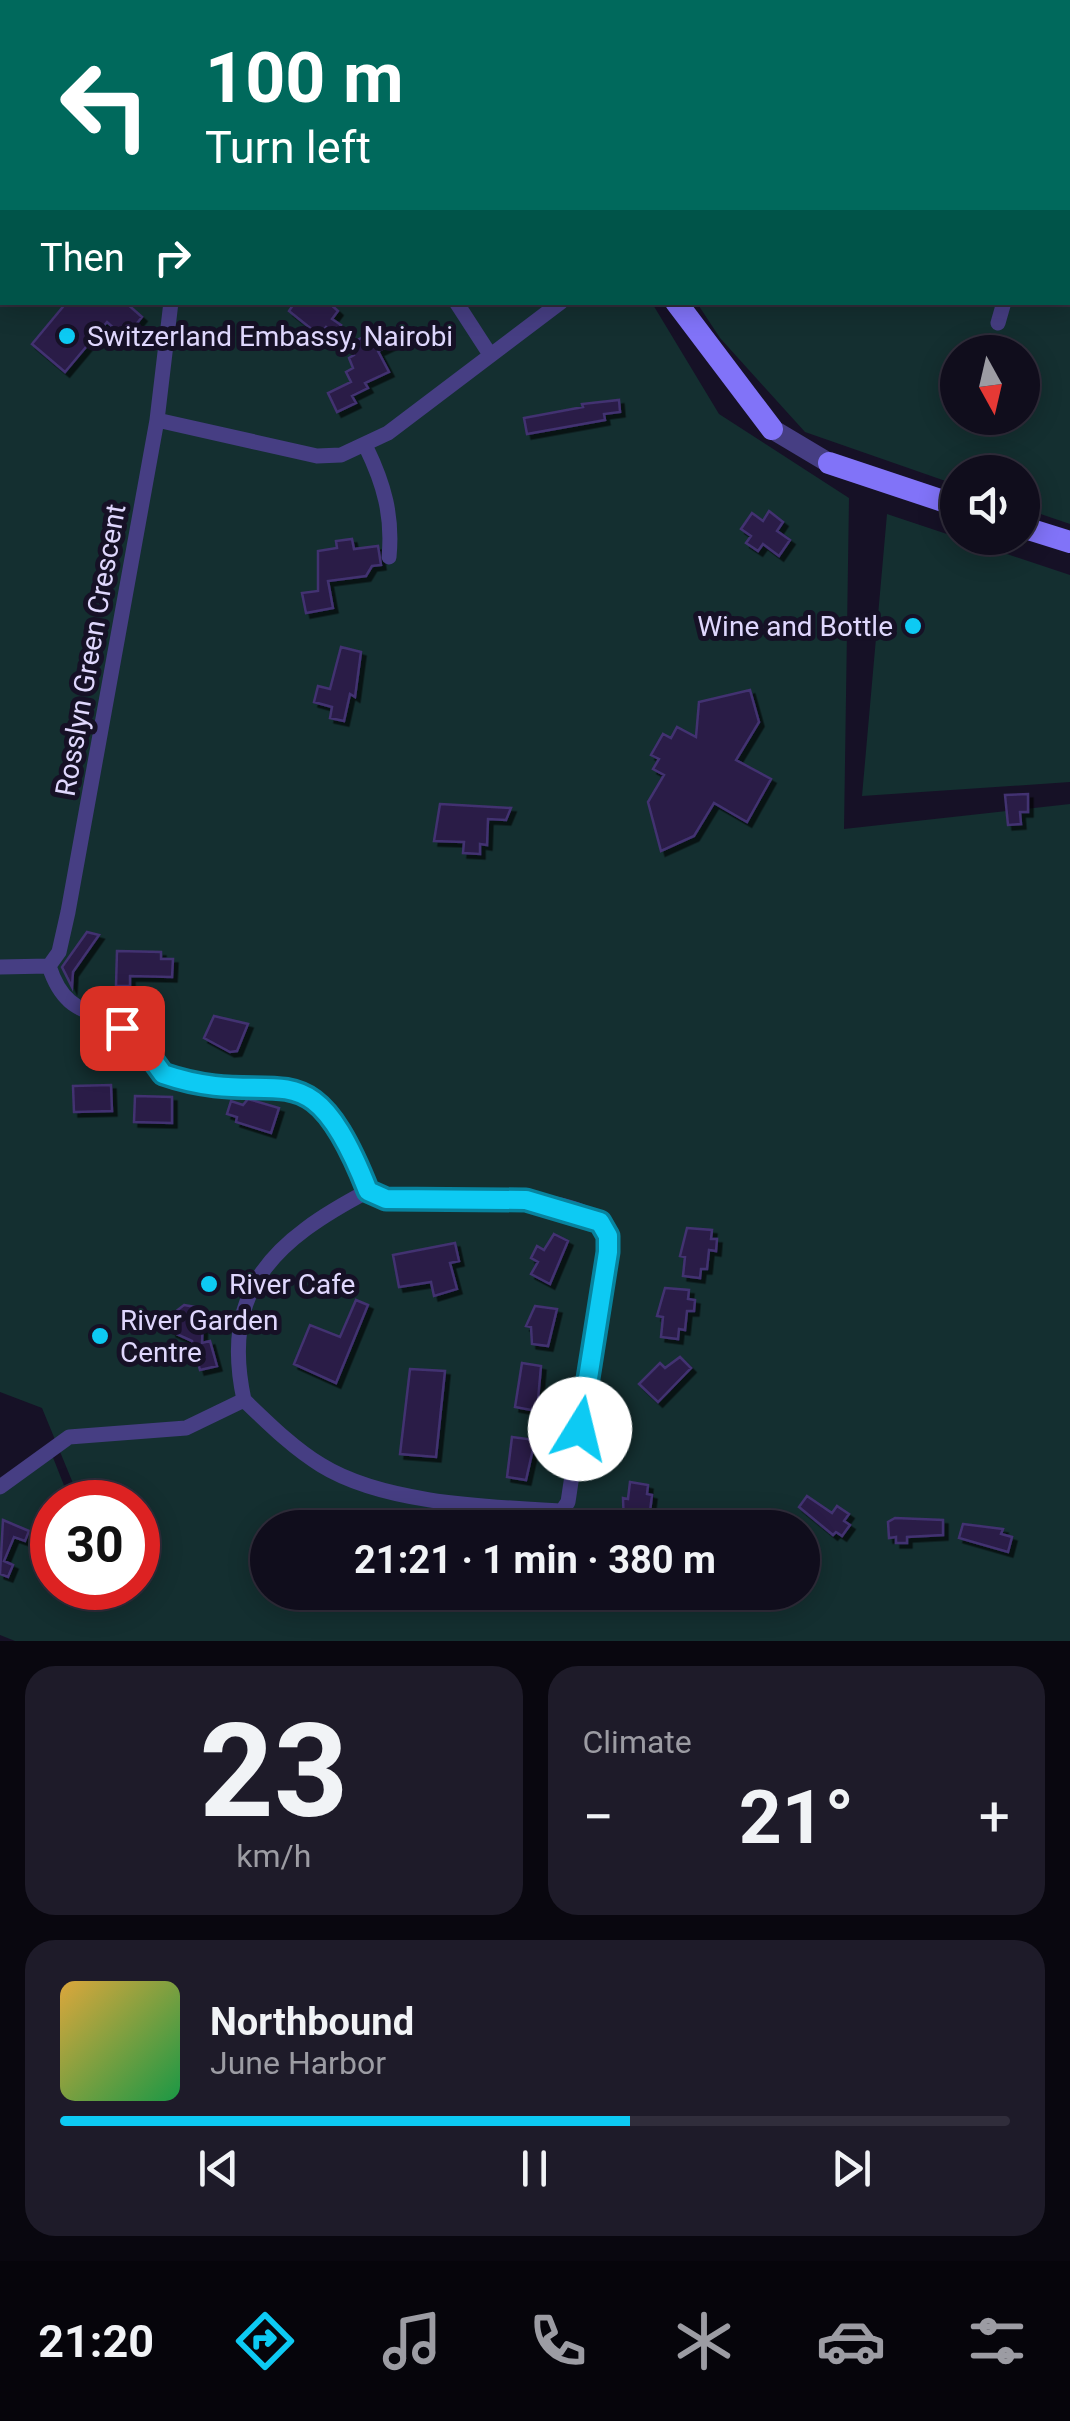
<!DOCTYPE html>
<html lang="en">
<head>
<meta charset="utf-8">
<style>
	body { margin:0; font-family:Roboto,sans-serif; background:#1e1b29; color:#f1f3f6; height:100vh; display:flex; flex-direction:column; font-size:38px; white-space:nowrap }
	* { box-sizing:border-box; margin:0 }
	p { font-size:32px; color:#9c9ca3 }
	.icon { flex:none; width:55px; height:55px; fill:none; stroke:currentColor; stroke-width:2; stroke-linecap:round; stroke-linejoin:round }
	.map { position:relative; height:1641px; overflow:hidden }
	.drawer { display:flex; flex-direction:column; gap:25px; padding:25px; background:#09070f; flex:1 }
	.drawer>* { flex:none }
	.guide { position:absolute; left:0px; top:0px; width:1070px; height:305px; box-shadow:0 5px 25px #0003,0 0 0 2px #302d3b; background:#00695c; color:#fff; overflow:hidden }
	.needle { width:65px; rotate:172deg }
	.tools { position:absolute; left:940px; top:335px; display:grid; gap:20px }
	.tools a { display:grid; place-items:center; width:100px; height:100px; border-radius:50%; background:#100d1c; box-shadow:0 5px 25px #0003,0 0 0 2px #302d3b; font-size:50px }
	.speed { position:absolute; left:30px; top:1480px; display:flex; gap:20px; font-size:50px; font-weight:700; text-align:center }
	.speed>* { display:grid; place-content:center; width:130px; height:130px; border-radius:50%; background:#100d1c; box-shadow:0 5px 25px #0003,0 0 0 2px #302d3b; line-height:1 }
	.speed .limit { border:15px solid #d22; background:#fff; color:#111 }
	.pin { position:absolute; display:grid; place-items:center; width:85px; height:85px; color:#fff; margin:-42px; border-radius:20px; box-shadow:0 5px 15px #0006 }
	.me { position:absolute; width:110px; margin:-55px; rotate:9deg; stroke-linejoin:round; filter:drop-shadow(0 0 8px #0008) }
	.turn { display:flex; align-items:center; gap:35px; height:210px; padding:0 40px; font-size:45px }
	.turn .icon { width:130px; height:130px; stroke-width:2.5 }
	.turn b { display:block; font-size:70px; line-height:85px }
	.then { display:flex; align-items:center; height:95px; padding:0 40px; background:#0003; gap:20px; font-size:38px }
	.big { font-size:75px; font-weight:700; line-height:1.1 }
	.drawer .tile { flex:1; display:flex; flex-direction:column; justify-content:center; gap:15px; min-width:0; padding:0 35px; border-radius:30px; background:#1e1b29 }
	.drawer .dial { align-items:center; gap:0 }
	.dial b { font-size:130px; line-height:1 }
	.song { display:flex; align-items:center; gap:30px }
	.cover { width:120px; height:120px; border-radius:15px; background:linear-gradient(135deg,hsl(40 70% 55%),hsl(140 70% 35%)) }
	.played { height:10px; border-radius:5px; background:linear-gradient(90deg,#0dcaf3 60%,#302d3b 60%) }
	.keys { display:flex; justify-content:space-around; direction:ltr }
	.heat { display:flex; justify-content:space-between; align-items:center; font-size:55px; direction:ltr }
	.drawer .tiles { flex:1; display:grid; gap:25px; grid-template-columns:1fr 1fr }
	.tile:last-child { grid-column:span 2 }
	.trip { position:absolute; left:250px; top:1510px; width:570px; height:100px; border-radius:50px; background:#100d1c; box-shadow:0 5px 25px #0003,0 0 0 2px #302d3b; font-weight:700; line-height:100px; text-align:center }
	.dock { display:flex; height:160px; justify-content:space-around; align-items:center; background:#06050b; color:#9c9ca3 }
	.dock .icon { width:70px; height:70px }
	.dock .on { color:#0dcaf3 }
	.dock b { font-size:45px; color:#f1f3f6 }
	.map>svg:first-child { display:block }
</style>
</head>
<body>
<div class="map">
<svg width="1070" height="1641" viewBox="0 0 1070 1641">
	<defs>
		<filter id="shadow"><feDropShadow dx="4.5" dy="4.5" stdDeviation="0" flood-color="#0009"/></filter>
	</defs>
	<rect width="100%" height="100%" fill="#161126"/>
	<path fill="#142f30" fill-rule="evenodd" d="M507 0H1070V524L1023 508 1022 472H958L957 485 805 432 720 338 697 303 1068 302V2ZM958 352H1022V418H958Z
		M0 251 2 302 652 303 719 414 849 498 844 829 1070 804V1641H15L0 1635V1491L52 1455 67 1493H77L42 1408 0 1392ZM52 1502H138V1588H52ZM268 1528H802V1592H268Z
		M887 514 1070 575V782L862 796Z"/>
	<path fill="#291e46" stroke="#423171" stroke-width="2.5" filter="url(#shadow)" d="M67 302H125L142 317 125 338 107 322 65 372 32 344Z
		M295 302H328L338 311 332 319 341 325 334 334 326 327 319 335 289 311Z
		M384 327 393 344 378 351 389 372 365 383 368 388 352 396 356 403 337 412 328 393 351 382 346 372 353 368 349 358 354 355 349 344Z
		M619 400 620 412 604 414 605 420 527 434 524 418 583 407 582 404Z
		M769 511 783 522 777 531 790 540 779 556 763 544 758 551 746 543 751 536 741 529 752 513 763 521Z
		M352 539 354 549 378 546 381 565 372 566 366 576 328 581 333 608 306 613 302 593 318 591V551L337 548 336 541Z
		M341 647 361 652 355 697 350 694 344 721 330 718 332 707 314 702 318 686 330 689Z
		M750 690 759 722 736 760 771 779 747 822 714 803 694 836 661 851 648 802 664 775 653 769 659 759 651 755 663 734 671 738 677 727 696 737 699 702Z
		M1028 794V812H1020L1021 824 1008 825 1005 795Z
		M440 804 511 808 506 820 488 819 487 845 480 844V854L463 853 464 842 434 841Z
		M87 932 99 935 73 972 72 987 62 967Z
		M117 951 161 952V959H173L172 977 130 976V986H116Z
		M214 1016 248 1024 237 1051 230 1052 204 1038Z
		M111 1085 112 1111 74 1112 73 1086Z
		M135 1096 172 1097V1123L134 1122Z
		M248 1099 279 1108 271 1133 236 1122 237 1117 227 1114 231 1101 243 1105Z
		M687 1228 712 1230 711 1239H717L716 1251 709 1250 707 1269H701L700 1278 683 1276 685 1257 680 1256Z
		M554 1234 568 1241 550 1284 531 1274 538 1262 531 1258 537 1246 544 1250Z
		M455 1243 459 1261 450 1263 457 1289 434 1296 431 1282 399 1287 393 1255Z
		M665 1288 689 1290 688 1299 695 1300 694 1311H687L685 1330 679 1329 678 1339 661 1337 663 1317 657 1316Z
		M356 1300 368 1305 336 1383 294 1364 310 1325 340 1337Z
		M184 1305 195 1307 203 1316 202 1343 210 1341 217 1366 200 1370 192 1341 172 1332 170 1316Z
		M535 1306 557 1309 548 1346 532 1344 531 1327 526 1326Z
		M680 1357 691 1368 658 1402 639 1384 660 1363 665 1368Z
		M522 1363 541 1366 537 1411 515 1407Z
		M410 1369 445 1371 436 1457 400 1454Z
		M512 1437 535 1440 526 1480 507 1477Z
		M630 1482 648 1485 647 1494 652 1495 648 1528 624 1526 623 1498 628 1499Z
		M807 1496 832 1513 837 1506 849 1514 844 1521 850 1525 842 1536 836 1532 833 1535 799 1507Z
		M428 1513 467 1516V1528H427Z
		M895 1518 943 1520V1535L907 1537V1543H896V1537L889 1538 888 1522Z
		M3 1520 29 1531 25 1541 14 1537 4 1561 13 1565 8 1577 0 1574Z
		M963 1524 1003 1529 1001 1534 1012 1537 1008 1552 959 1538Z"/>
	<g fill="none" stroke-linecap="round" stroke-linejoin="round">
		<path stroke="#463e83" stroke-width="15" d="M96 2V0
			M1068 62 1069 54
			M1068 192 1070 193
			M0 244 2 245
			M171 302 157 420 68 912 59 952 49 966C67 1022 99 1006 133 1036 146 1047 151 1064 163 1074 279 1113 309 1038 368 1191 380 1196 393 1202 406 1202 447 1203 591 1184 608 1236L568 1502 562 1511C490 1507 384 1504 321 1465 293 1448 268 1423 244 1400
			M456 302 489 353
			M998 323 1004 302
			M157 420 317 456 341 455 388 433 561 302
			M366 447C384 484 393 516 389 557
			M0 967 49 966
			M0 1487 69 1437 186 1428 244 1400C220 1289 275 1240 368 1191"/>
		<path stroke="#463e83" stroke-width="20" d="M728 2 729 0
			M772 429 829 463"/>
		<path stroke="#8173f8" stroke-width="22" d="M481 0V2
			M676 302 772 429
			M829 463 958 506
			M1022 527 1070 542"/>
	</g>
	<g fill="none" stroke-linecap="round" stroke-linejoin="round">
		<defs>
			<path id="route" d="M122 1028 139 1041 163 1074C279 1114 307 1036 368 1191L386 1199 526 1200 600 1222 608 1236V1252L580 1429"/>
		</defs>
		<use href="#route" stroke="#08839e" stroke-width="25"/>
		<use href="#route" stroke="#0dcaf3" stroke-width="18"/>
	</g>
	<g fill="#0dcaf3" stroke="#161126" stroke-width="4">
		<circle cx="67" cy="336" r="10"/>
		<circle cx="913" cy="626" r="10"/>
		<circle cx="209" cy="1284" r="10"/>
		<circle cx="100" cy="1336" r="10"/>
	</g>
	<g text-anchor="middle" stroke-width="10" stroke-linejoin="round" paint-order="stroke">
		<g font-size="28" fill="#dfd7fd" stroke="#161126" text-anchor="start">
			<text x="87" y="346">Switzerland Embassy, Nairobi</text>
			<text x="893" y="636" text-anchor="end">Wine and Bottle</text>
			<text x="229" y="1294">River Cafe</text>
			<text x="120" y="1330">River Garden<tspan x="120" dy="32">Centre</tspan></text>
		</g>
		<g font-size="28" fill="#dfd7fd" stroke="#161126">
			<text transform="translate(90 650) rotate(-80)" y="10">Rosslyn Green Crescent</text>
		</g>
	</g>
</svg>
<div class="tools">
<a><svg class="needle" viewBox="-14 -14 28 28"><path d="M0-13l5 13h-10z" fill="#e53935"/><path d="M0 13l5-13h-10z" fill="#9c9ca3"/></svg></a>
<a><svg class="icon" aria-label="sound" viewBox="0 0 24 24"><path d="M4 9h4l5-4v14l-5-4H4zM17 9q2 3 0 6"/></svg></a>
</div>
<div class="speed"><div class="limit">30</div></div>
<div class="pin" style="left:122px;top:1028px;background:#d93025"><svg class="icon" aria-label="arrive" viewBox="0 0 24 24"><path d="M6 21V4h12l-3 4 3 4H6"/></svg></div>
<svg class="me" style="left:580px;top:1429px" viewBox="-20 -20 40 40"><circle r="19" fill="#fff"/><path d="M0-13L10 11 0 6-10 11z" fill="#0dcaf3"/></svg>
<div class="trip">21:21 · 1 min · 380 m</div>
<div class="guide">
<div class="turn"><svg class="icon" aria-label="left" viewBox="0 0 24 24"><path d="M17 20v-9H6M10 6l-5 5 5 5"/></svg><div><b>100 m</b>Turn left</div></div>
<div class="then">Then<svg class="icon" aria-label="right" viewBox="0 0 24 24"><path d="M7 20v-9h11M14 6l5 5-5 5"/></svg></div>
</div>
</div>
<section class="drawer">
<div class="tiles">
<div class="tile dial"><b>23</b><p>km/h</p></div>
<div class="tile"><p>Climate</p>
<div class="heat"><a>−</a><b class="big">21°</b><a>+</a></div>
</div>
<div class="tile">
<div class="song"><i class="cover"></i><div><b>Northbound</b><p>June Harbor</p></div></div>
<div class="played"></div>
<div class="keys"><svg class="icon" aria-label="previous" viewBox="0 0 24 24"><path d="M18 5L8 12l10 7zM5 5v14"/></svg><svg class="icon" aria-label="pause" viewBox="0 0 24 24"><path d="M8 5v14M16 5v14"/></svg><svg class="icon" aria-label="next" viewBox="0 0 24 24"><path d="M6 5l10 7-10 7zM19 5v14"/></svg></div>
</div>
</div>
</section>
<nav class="dock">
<b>21:20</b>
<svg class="icon on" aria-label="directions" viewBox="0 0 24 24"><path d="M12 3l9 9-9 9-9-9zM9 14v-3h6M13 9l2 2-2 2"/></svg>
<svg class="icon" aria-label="music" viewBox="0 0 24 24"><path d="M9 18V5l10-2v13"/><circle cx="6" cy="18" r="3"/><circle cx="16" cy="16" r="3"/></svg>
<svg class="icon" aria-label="phone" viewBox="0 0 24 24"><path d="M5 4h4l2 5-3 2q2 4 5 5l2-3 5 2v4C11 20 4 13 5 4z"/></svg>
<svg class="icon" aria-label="climate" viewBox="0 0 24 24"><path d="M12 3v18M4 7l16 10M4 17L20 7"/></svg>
<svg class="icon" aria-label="car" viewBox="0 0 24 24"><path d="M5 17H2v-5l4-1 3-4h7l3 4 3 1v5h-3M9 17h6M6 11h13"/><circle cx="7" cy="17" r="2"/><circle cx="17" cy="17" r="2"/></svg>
<svg class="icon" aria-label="filters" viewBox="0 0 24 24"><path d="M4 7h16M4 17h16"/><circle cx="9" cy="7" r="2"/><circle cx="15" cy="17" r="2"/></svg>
</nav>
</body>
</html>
